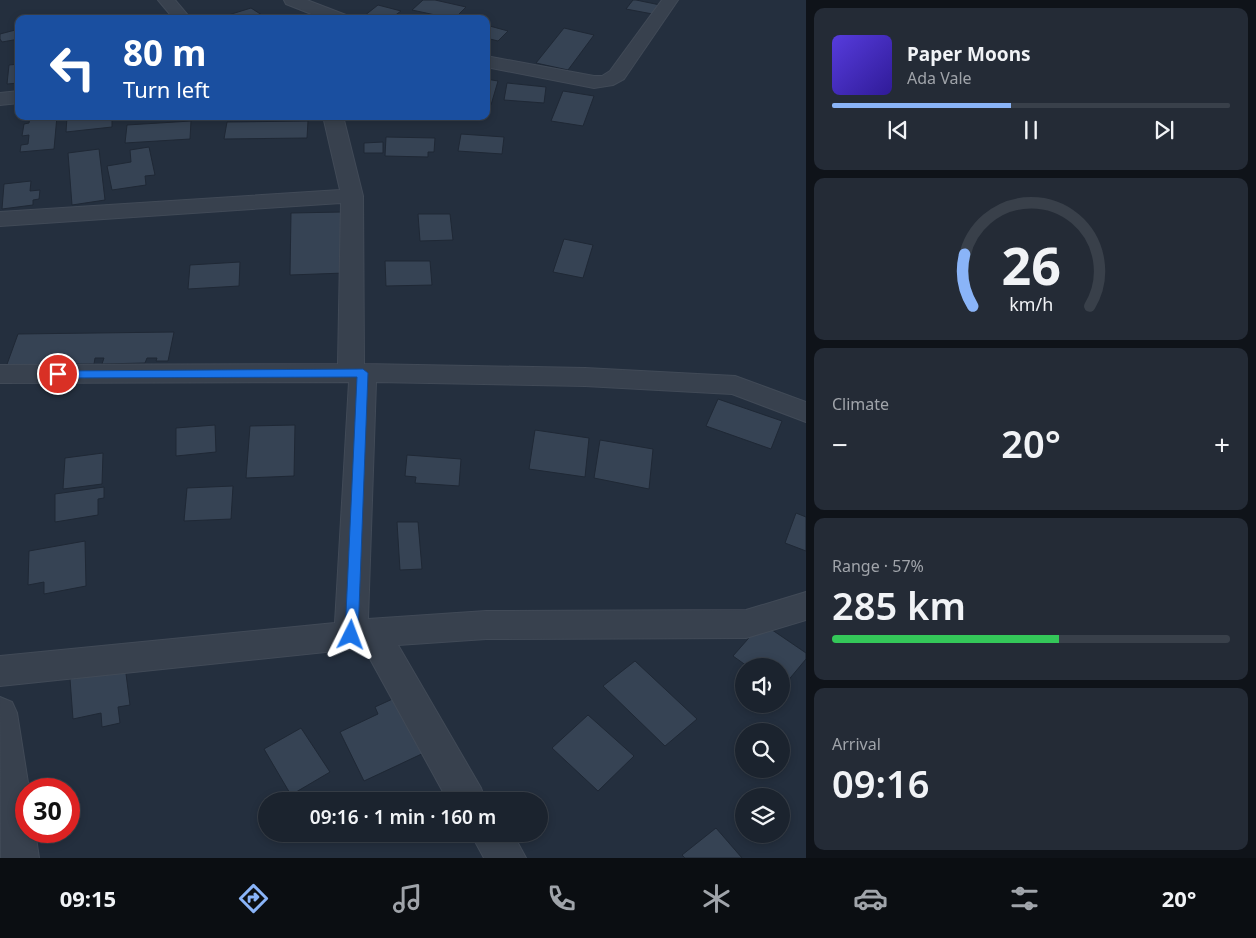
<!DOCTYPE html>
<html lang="en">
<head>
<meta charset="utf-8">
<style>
	body { margin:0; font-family:"Noto Sans",sans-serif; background:#242b36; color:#f1f3f6; height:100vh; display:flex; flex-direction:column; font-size:19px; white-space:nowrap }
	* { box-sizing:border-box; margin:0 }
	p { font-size:16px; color:#a0a4aa }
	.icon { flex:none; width:28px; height:28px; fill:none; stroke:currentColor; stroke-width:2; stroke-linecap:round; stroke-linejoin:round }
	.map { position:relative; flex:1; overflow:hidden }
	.details { display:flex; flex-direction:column; gap:8px; padding:8px; background:#0f1319; width:450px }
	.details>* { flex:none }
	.top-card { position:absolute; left:15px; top:15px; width:475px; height:105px; border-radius:10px; box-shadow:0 2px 8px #0003,0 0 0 1px #39404a; background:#1a4fa0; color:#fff; overflow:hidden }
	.controls { position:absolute; left:735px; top:658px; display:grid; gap:10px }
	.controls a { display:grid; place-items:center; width:55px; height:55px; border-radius:50%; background:#1b232e; box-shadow:0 2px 8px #0003,0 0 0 1px #39404a; font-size:25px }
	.speed { position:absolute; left:15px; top:778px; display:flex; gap:10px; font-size:25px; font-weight:700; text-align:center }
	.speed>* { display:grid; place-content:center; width:65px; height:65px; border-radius:50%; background:#1b232e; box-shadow:0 2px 8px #0003,0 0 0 1px #39404a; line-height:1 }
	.speed .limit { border:8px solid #d22; background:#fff; color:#111 }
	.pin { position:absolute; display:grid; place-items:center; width:42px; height:42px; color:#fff; margin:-21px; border:2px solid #fff; border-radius:50%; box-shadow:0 1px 5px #0007 }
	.me { position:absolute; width:55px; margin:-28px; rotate:3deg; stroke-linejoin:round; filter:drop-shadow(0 0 4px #0008) }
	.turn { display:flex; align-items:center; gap:18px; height:105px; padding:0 25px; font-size:22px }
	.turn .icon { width:65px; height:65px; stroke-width:2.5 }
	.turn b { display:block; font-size:35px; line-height:42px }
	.big { font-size:38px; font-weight:600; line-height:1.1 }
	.details .tile { flex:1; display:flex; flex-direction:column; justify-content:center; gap:8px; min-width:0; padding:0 18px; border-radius:10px; background:#242b36 }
	.details .dial { align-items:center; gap:0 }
	.dial svg { height:130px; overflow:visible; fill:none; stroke:#39404a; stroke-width:7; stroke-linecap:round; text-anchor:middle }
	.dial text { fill:#f1f3f6; stroke:none }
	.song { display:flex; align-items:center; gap:15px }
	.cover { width:60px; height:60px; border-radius:8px; background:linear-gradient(135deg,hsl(250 70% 55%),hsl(250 70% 35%)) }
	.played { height:5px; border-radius:2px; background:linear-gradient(90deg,#8ab4f8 45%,#39404a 45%) }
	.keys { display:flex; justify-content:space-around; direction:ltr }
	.heat { display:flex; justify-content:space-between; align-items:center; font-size:28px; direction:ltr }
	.charge { height:8px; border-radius:4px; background:linear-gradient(90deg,#34c759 57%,#39404a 0) }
	.trip { position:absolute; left:258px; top:792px; width:290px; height:50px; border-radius:25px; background:#1b232e; box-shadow:0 2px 8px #0003,0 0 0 1px #39404a; font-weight:600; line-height:50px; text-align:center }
	.tab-bar { display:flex; height:80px; justify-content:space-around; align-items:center; background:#0b0e12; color:#a0a4aa }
	.tab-bar .icon { width:35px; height:35px }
	.tab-bar .selected { color:#8ab4f8 }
	.tab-bar b { font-size:22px; color:#f1f3f6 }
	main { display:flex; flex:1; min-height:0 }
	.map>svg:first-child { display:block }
</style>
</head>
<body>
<main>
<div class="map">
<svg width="806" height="858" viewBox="0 0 806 858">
	<rect width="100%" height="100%" fill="#242f3e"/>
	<path fill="#364354" stroke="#1f2835" d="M423 0H435L466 7 454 19 412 10Z
		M633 0H636L665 6 658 15 626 9Z
		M378 5 401 11 390 19 364 16Z
		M251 8 265 17 258 19H229L225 16Z
		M486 25 508 31 498 41 486 38Z
		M564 28 594 35 568 70 536 63Z
		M19 29V39L2 42 0 39V34Z
		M19 64V83L7 84 9 65Z
		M486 79 498 81 491 105H486Z
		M507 83 546 87 544 103 504 100Z
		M563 91 594 96 583 126 551 121Z
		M57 116 54 149 20 152 21 145 28 144 29 135 22 136 24 124 29 123 30 117Z
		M112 116V127L66 132 67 117Z
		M191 121 190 139 125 143 127 125Z
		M308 121 307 138 224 139 227 122Z
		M461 134 504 137 502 154 458 151Z
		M386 137 435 138 434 152H428V157L385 156Z
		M383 142V153H364V143Z
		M149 147 155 175 145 176 146 185 112 190 107 166 131 162 130 150Z
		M99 149 105 200 72 205 68 153Z
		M31 181 30 191 40 190 39 199 33 200V205L2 209 4 184Z
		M342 212 344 273 290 275 291 213Z
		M418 214H450L453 240 420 241Z
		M564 239 593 245 583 278 553 272Z
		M385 261H430L432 285 386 286Z
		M240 262 239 286 188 289 190 265Z
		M174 332 168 361H156L157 358H147L145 363 102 364 104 358H95L94 364H53L54 361H42L41 367H6L18 334Z
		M718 399 782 421 771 449 706 426Z
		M215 425 216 452 176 456V428Z
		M295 425 294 476 246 478 250 426Z
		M535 430 589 438 585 477 529 469Z
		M600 440 653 449 649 489 594 478Z
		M103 453 102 484 63 489 65 458Z
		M407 455 461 459 459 486 415 483 416 477 405 476Z
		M233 486 231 519 184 521 187 488Z
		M104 487V498L98 499V515L55 522V494Z
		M796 513 806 517V551L785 543Z
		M397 522H418L422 569 400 570Z
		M85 541 86 586 44 594V582L28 585 29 551Z
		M762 623 806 653V659L781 689V666H747L733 656Z
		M635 661 697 719 665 746 603 686Z
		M125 666 130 705 118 707 120 723 102 727 101 713 73 719 70 679Z
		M397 697 428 751 364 781 340 732 378 714 375 707Z
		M588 715 634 756 598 791 552 748Z
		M301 728 330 772 291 795 264 749Z
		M716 828 742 858H685L682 855Z"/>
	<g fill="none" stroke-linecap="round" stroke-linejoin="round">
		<defs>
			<path id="minor" d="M158 0H175L191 19H174Z
				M284 0H307L346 15 348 19H324L286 4Z
				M662 0H678L624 79 613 85 594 88 486 67V56L594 76H602L610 71Z
				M19 91V103L0 105V93Z
				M323 116H343L363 196 364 364 585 368 735 376 806 402V422L732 394 585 386 376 382 368 619 486 611 746 610 806 592V620L746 638 486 639 398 645 481 788 486 801H448L364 648 0 686V656L335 623 349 382 0 383V365L338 364 341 203 0 226V212L340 190Z
				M0 697 12 702 17 713 29 789H26V831H35L39 858H1Z
				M471 834H513L526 858H484Z"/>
		</defs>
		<use href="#minor" stroke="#414a57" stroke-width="2"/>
		<use href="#minor" fill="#38414e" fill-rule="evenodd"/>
	</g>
	<path fill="#1a73e8" stroke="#114b97" d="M363 369 368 373 358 635 356 640H347L345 635 357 377 58 378 53 374 58 371Z"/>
</svg>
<div class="controls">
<a><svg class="icon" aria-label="sound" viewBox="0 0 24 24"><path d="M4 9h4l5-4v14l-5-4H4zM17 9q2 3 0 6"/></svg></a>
<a><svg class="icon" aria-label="search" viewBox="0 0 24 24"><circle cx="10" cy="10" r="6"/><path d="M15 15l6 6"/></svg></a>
<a><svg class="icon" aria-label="layers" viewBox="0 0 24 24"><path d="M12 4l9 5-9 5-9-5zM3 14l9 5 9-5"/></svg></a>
</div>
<div class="speed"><div class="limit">30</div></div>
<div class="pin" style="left:58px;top:374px;background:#d93025"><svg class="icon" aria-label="arrive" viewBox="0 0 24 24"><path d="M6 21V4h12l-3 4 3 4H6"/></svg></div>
<svg class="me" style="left:351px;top:635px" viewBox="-20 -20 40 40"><path d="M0-17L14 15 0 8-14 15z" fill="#1a73e8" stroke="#fff" stroke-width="4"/></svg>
<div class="trip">09:16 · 1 min · 160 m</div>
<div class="top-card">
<div class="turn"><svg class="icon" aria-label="left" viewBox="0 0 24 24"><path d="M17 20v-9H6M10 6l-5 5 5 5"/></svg><div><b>80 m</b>Turn left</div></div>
</div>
</div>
<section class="details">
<div class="tile">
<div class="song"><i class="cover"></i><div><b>Paper Moons</b><p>Ada Vale</p></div></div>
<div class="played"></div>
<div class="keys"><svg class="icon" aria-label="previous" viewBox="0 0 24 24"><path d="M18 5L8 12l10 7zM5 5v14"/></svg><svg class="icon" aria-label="pause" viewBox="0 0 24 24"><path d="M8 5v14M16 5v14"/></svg><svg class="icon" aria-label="next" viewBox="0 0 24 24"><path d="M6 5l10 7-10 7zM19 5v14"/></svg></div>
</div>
<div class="tile dial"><svg viewBox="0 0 100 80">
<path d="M14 69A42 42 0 1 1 86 69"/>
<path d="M14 69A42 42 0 0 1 9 37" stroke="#8ab4f8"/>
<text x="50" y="56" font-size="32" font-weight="700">26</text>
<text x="50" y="72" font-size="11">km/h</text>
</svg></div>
<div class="tile"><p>Climate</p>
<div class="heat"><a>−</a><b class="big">20°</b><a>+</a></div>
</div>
<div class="tile"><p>Range · 57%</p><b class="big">285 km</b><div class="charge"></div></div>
<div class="tile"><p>Arrival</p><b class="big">09:16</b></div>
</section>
</main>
<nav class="tab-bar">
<b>09:15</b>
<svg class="icon selected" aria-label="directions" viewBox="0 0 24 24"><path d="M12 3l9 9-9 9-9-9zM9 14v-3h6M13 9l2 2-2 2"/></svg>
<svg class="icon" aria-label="music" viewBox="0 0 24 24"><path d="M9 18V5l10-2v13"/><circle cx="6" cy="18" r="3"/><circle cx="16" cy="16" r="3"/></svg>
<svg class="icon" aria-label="phone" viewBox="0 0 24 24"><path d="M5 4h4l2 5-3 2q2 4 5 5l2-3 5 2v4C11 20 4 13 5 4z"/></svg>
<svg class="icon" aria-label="climate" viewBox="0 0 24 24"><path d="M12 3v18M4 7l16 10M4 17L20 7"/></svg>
<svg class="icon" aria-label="car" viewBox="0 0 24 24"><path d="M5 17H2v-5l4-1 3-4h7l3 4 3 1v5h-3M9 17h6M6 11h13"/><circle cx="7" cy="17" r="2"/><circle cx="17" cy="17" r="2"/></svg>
<svg class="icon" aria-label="filters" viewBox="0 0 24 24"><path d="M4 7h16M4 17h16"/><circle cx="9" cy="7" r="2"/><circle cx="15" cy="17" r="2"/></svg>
<b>20°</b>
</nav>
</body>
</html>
